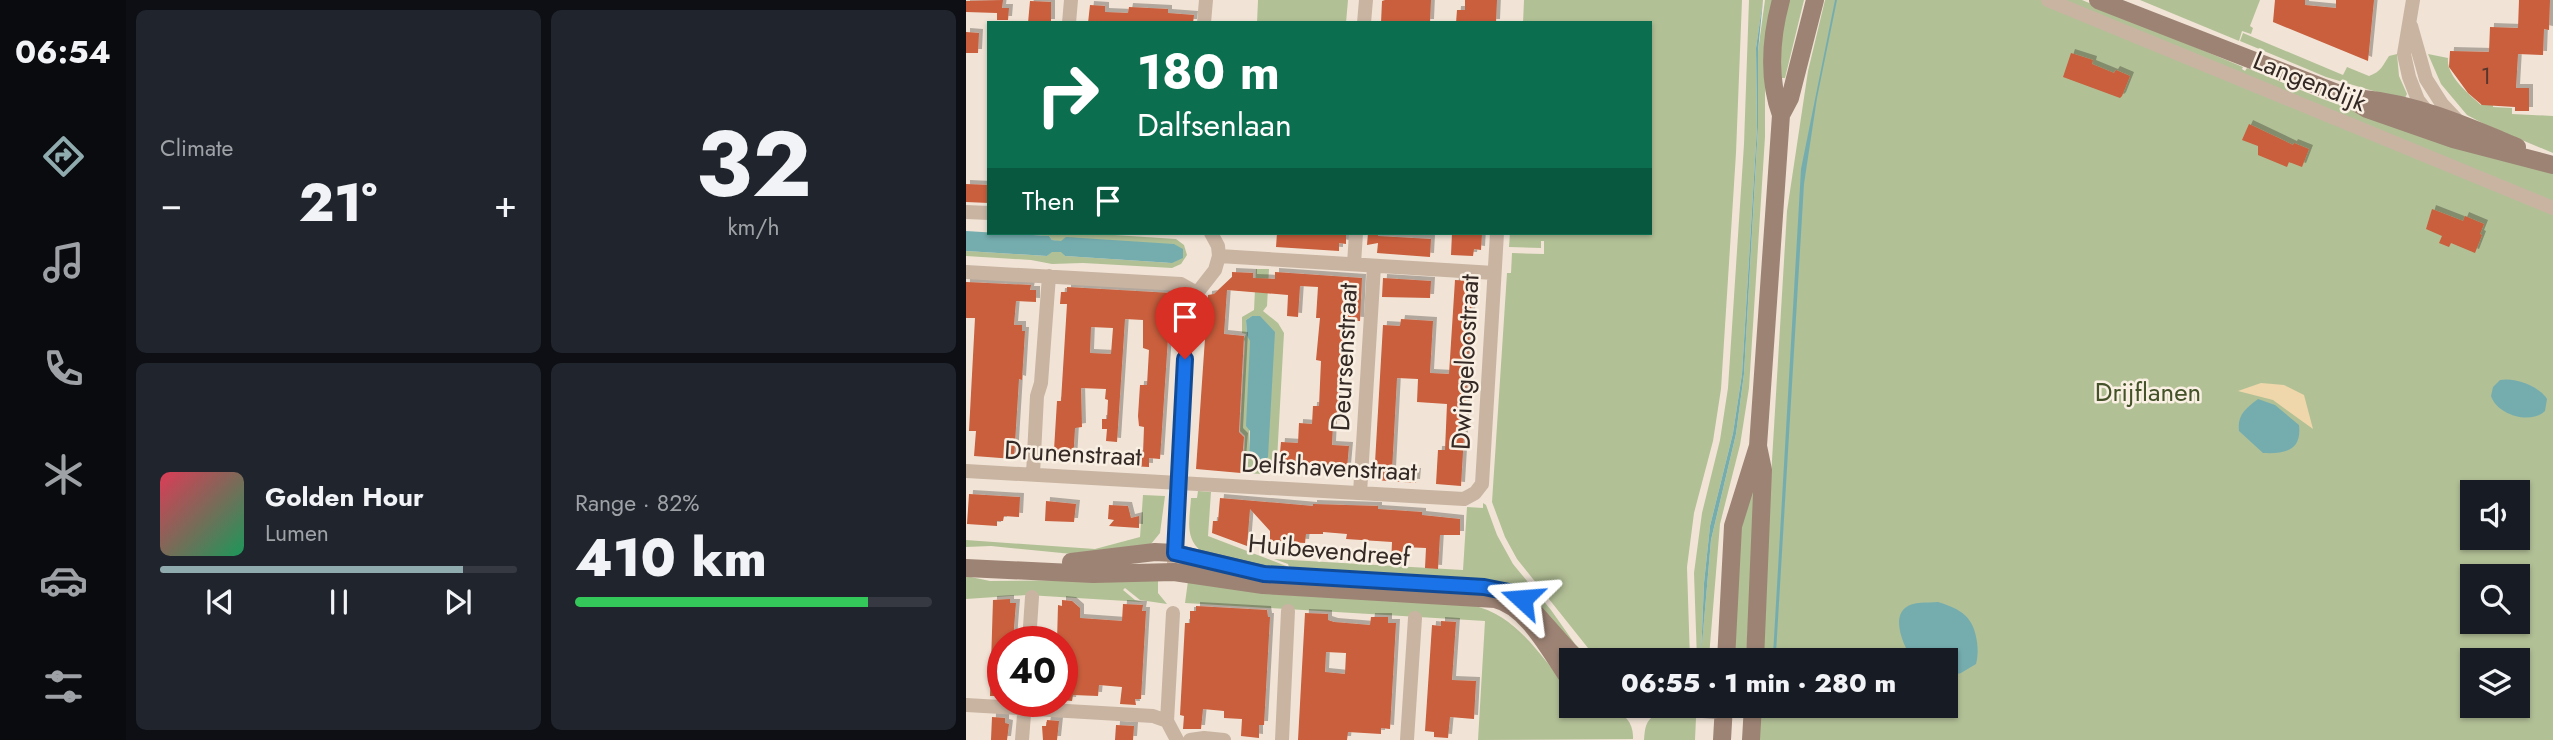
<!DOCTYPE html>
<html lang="en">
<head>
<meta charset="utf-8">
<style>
	body { margin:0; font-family:Jost,sans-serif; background:#20242c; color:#f1f3f6; height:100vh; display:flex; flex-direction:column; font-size:26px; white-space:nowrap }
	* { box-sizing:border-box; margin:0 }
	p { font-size:23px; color:#9ea1a6 }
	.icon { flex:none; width:38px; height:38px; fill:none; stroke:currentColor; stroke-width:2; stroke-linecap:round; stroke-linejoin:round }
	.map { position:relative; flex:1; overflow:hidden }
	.side { display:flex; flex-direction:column; gap:10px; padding:10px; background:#0d0f14; width:840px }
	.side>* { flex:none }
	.hud { position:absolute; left:21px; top:21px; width:665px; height:214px; border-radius:0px; box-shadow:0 2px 5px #0004; background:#0b6e4f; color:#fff; overflow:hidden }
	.fabs { position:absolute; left:1494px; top:480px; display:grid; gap:14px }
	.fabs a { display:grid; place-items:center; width:70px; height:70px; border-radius:0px; background:#171b24; box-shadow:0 2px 5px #0004; font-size:35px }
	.speed { position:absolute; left:21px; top:626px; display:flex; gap:14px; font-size:35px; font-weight:700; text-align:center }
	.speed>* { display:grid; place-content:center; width:91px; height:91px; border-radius:50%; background:#171b24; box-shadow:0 2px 5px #0004; line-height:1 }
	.speed .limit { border:10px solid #d22; background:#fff; color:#111 }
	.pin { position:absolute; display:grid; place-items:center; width:60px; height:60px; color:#fff; margin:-72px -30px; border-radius:50% 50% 50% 0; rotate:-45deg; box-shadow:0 0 7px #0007 }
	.pin .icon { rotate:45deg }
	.me { position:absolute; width:77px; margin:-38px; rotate:289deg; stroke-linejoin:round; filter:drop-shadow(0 0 5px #0008) }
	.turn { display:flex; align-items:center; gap:24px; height:147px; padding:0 35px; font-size:32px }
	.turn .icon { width:91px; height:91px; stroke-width:2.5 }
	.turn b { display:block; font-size:49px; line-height:60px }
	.then { display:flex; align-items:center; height:66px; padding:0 35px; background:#0003; gap:14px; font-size:26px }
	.big { font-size:52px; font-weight:800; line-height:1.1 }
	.side .card { flex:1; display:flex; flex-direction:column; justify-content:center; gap:10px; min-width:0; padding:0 24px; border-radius:10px; background:#20242c }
	.side .dial { align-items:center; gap:0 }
	.dial b { font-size:91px; line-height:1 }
	.song { display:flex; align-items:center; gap:21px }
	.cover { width:84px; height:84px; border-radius:10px; background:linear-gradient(135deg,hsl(350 70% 55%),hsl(150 70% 35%)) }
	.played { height:7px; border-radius:4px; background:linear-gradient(90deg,#90abae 85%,#363941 85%) }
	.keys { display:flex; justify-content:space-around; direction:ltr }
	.heat { display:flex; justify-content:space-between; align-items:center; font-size:38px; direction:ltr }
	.charge { height:10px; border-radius:5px; background:linear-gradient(90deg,#34c759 82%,#363941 0) }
	.side .tiles { flex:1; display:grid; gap:10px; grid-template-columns:repeat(2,1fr) }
	.trip { position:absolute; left:593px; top:648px; width:399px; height:70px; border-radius:0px; background:#171b24; box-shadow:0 2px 5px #0004; font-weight:800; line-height:70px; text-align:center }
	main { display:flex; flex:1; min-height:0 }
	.tabs { display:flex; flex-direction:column; width:126px; justify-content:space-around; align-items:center; background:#090b0e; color:#9ea1a6 }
	.tabs .icon { width:49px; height:49px }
	.tabs .active { color:#90abae }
	.tabs b { font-size:32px; color:#f1f3f6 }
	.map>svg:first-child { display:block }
</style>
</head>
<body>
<main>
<nav class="tabs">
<b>06:54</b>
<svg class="icon active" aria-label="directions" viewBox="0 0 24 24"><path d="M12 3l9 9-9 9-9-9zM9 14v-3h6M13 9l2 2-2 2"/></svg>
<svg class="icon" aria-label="music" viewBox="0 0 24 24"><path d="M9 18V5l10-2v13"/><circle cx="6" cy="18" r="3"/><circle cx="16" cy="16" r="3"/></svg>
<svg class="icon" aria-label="phone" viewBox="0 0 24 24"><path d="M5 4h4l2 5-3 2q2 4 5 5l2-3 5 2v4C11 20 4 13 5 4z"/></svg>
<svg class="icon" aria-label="climate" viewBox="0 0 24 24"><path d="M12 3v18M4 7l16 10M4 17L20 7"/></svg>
<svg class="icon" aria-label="car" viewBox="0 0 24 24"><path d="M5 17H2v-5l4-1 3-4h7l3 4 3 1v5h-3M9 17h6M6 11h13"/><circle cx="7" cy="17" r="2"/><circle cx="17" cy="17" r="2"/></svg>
<svg class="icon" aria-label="filters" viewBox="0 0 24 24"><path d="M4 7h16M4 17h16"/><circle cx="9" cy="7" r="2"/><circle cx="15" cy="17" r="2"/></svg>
</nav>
<section class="side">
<div class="tiles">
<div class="card"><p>Climate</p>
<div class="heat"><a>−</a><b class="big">21°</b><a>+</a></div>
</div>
<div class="card dial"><b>32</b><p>km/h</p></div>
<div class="card">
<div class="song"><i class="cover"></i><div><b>Golden Hour</b><p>Lumen</p></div></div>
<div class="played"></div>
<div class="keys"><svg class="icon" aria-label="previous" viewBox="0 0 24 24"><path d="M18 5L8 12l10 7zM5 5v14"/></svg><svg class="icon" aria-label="pause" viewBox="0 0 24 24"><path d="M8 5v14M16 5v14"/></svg><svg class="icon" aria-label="next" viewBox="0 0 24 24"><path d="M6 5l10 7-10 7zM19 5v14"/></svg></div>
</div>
<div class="card"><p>Range · 82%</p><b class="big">410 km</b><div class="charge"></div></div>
</div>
</section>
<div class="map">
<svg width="1587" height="740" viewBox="0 0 1587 740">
	<defs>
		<filter id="shadow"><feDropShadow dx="4" dy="-4" stdDeviation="0" flood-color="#0004"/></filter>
	</defs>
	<rect width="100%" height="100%" fill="#f1e4d6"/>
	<path fill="#b2c096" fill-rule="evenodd" d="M292 0H382L380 23H291Z
		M558 0H776L770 153 755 389 747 441 728 513 721 567 724 660H638L626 653 551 559 539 537 526 502 541 273H545L546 253 578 254V241H575V248L543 247 544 233H684V23H557Z
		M783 0H797L790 48 791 127 776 374 767 433 744 526 738 583 735 655 745 540 770 434 778 374 792 127V51L799 0H807L799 63V137L783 388 774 445 754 524 743 657V660H731L728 573 736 513 754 440 762 388 778 144Z
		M821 0H838L819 78H814L815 30Z
		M859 0H1116L1277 67 1276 69 1279 71 1281 68 1359 100 1587 172V740H789L791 705H980V660H794L821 211 842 71ZM1507 492H1552V537H1507ZM1507 576H1552V621H1507ZM1507 660H1552V705H1507Z
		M1174 0H1294L1284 26 1287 28 1285 34 1276 31 1273 41Z
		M1277 33 1377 75 1381 67 1403 76C1415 72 1417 65 1423 56L1431 54 1433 76 1441 94 1438 100 1360 77 1274 41Z
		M1462 54 1482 58C1480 76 1503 94 1515 105L1516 100 1527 101V107L1546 108V114L1587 116V153L1520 125 1501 115 1475 84Z
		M28 233H118L210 239 218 245 221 255 215 264 206 268 117 263 86 264 65 260 0 256V251L81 256 85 252H96L99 256 206 263 86 240 83 236Z
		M290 269H303L301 306 297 311 312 323 318 333 311 460 296 474 277 473 281 464 278 459 279 436 274 431 279 342 278 339 280 334 276 333V317L288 310ZM286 316H294L288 461 283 456 284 340 281 336 280 320Z
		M792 466 780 660H765L775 520Z
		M232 491 245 492 242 536 323 567 322 564 308 559 497 570 501 507 517 508V503L520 505 531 535 547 564 585 610 609 644 626 660H620L617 656 564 598 539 585 299 571 235 551C218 538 224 517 225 498H231Z
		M177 495 199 496 194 533 185 544 106 554 25 546 0 547V540L129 549 174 537Z
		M0 576 24 581 192 579V593L201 604 174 600 159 588 157 590 169 600 177 602 61 595 0 599Z
		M222 581 505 605C553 615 573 657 605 690L606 705C630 705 669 706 667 739L512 740 519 621 219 603Z
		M690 715 730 718 729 740H678C679 729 679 720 690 715Z"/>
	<path fill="#efd7ab" d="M1295 383 1318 385 1338 395 1347 429 1307 400 1272 391Z"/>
	<path fill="#75adaf" d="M797 0 792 51V127L778 374 770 434 745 540 735 656 738 583 744 526 767 433 776 374 791 127 790 48Z
		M869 0H871L851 98 838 184 810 653 807 655 835 169Z
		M0 231 83 236 86 240 95 241 100 237 208 244 217 249V258L206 263 99 256 95 252H86L81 256 0 251Z
		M286 316H294L309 332 302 457 297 462 288 461 283 456 284 431 280 426 284 341 281 336 280 320Z
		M1534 380C1549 377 1573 386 1581 399L1579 411C1565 425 1531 415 1525 396L1527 387Z
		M1292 399 1309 405 1333 425C1336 451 1319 454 1297 453L1273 431C1271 415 1280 408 1292 399Z
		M972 602C995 609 1008 617 1011 642 1012 650 1012 656 1010 664L995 673 980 677V660H947C939 649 925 620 939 608 947 601 962 603 972 602Z"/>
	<path fill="#c95e3c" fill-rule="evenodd" filter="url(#shadow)" d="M37 0 36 8H43L42 20H31V13L0 12V1Z
		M419 0H465L464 23H415L416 1Z
		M499 0H531L530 23H490L491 10H499Z
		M1309 0H1339V5L1370 8V0H1408L1402 61 1307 22Z
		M1553 0H1584L1583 30 1578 29 1577 55 1552 54 1550 88H1563V111H1549V107L1516 105 1502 93 1483 67 1484 51 1523 52 1524 27 1552 28Z
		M64 1 85 2V23H62Z
		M124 5 139 6V12L162 13 163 7 202 9V13L228 15 227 23H122Z
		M0 32 13 33 12 53H0Z
		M1105 53 1127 60 1126 64 1148 73 1150 70 1164 76 1156 96 1154 98 1097 77Z
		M1283 124 1327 145 1328 143 1343 149 1336 167 1323 162 1321 167 1292 155V146L1276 140Z
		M0 184 23 185V203L0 202Z
		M1466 209 1497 221 1499 216 1518 224 1514 234 1516 235 1509 253 1485 243 1483 247 1473 243 1476 236 1460 229Z
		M311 233H380V244L373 243V251L310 247Z
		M402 233 412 234V236L465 239 464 257 411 253 412 243 401 245Z
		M486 233H516L515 250 508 249 507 256 485 255Z
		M266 272 287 273V278L309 279V272L396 278 394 321 381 320V344L375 343 370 424H367L366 445 383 446 381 468 313 464 315 442 332 443 333 423 346 424 347 406H353L355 361 350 360 354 318H350L352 287 334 286 332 317 321 316 322 295 261 290 258 334 278 336 273 432 278 437 275 473 230 469 242 295 248 294 266 277Z
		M417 278 465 281 464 298 416 297Z
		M489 280 507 281 495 486 470 484 472 450H479L481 404 451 402 452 379 431 378 426 471 451 472 450 483 408 480 417 325 434 326 435 319 467 321 464 373 483 374Z
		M0 282 65 285 64 290H70V302L50 301 48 325H56V331H59L56 380 53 379 48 459 8 456 10 431H3L9 318H0Z
		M101 287 205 293 194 459 183 458V467L164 466 165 454H177L178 427 173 426 172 416 174 385H181L183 350 177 348V320L159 319 151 442 140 441 141 429H136V419H141L142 400 139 399 140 389 115 388 116 427 109 428 107 462H96L97 456 91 455V450H88L91 401H95L101 304H94L95 292H101ZM125 327 147 328 145 354 124 353Z
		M3 494 54 497 53 517 38 516 37 521H31V526L1 524Z
		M254 498 347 506V504L412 506V509L456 512V515L494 519V535H474L472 569 459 568 460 548 437 547 436 566 425 565 426 542 380 539 381 534 357 532V534H340L339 543 304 541V531L284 509 281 546 246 533 247 521H252Z
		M80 501 110 504 108 522 79 521Z
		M143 505 162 506 165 518 173 516V528L143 526 148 520 142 519Z
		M44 599V603H50L49 615 47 642H37V696H24L27 600Z
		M96 600 106 601 114 608V618L156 621 157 604 177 605 176 611H180L175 699H169L170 705 154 704 156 687 133 685 132 696 107 695 106 701 96 700V642H91L92 605 96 606Z
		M230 606 301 610 302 617H304L298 725H293V738L275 736 276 719 258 718V711L237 709 235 729H217L218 716 214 715 219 623H224V611H230Z
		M339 613 362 614V620L368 622 404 625 405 617H422V623H430L424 729 415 728V734L382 732 381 740H332ZM360 652 380 653 379 674 359 672Z
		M475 621 490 622 486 680 510 681 508 719 484 717 482 738 468 737V732L459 731 466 625 475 626Z
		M26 717 39 718V723L43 724 41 740H25Z
		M81 720 93 721 91 740H77L76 726H80Z
		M150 725 168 726 167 740H149Z"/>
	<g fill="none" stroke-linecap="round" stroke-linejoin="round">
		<path stroke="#c9b4a2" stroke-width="14" d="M1082 0 1587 208
			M1447 0 1438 54 1443 77 1452 100 1463 114
			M103 23 105 0
			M238 23 240 0
			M398 23 400 0
			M1445 26 1460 79 1476 104 1494 123
			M0 212 23 213
			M253 256 528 273
			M388 264 390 233
			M0 272 215 284 231 293
			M0 471 498 499 509 493 516 484 531 233
			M67 474 71 396 75 383 83 276
			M394 493 408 266
			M208 563 220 334 231 293 249 270 253 256 252 246 245 233
			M207 613 201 721 211 740
			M63 642 66 597
			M0 705 187 716 201 721
			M56 740 59 702
			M224 740 238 738 258 740
			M316 740 322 611
			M441 740 449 618"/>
		<path stroke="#9d8374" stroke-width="18" d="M815 0C805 37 802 79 815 115
			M1132 0 1381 97 1401 109 1487 139 1587 165
			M1398 99C1451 104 1503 127 1551 147
			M105 562 189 552 209 553 297 574
			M0 568 127 574 208 572 297 585 529 599C563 607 585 654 606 683
			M562 605 611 660
			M760 660 767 526 792 446 815 115 824 98 849 0
			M789 660 797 470 792 446
			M653 705 758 710 779 705
			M756 740 758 705
			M785 740 787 705"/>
	</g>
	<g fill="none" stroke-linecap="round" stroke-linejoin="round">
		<defs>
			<path id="route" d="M219 359 209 553 298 574 518 587 543 592 556 599"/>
		</defs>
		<use href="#route" stroke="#114b97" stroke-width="18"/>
		<use href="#route" stroke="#1a73e8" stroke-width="12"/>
	</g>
	<g text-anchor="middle" stroke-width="5" stroke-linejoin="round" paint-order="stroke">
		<g font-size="23" fill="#59362b">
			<text x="1520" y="84">1</text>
		</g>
		<g font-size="26" fill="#342925" stroke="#f9efe2">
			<text transform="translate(1344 81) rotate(22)" y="9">Langendijk</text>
			<text transform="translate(378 357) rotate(-87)" y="9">Deursenstraat</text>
			<text transform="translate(499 362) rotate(-87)" y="9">Dwingeloostraat</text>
			<text transform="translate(107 453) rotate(3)" y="9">Drunenstraat</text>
			<text transform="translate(363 467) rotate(3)" y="9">Delfshavenstraat</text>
			<text transform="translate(363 550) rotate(5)" y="9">Huibevendreef</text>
		</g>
		<g font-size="26" fill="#435228" stroke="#f9efe2">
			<text x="1182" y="401">Drijflanen</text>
		</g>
	</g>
</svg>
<div class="fabs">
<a><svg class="icon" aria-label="sound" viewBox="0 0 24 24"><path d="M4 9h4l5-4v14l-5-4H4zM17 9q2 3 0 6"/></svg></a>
<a><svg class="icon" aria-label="search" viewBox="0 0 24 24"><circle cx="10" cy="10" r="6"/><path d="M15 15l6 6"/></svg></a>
<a><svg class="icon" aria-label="layers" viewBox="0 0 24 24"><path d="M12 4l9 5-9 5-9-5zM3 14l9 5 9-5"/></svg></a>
</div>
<div class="speed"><div class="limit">40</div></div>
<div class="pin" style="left:219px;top:359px;background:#d93025"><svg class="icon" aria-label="arrive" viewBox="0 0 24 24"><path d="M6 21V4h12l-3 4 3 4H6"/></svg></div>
<svg class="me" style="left:556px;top:599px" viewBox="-20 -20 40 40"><path d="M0-17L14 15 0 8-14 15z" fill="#1a73e8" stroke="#fff" stroke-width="4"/></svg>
<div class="trip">06:55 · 1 min · 280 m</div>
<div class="hud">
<div class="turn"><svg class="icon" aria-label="right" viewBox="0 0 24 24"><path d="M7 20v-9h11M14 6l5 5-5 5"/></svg><div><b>180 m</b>Dalfsenlaan</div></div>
<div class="then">Then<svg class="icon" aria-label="arrive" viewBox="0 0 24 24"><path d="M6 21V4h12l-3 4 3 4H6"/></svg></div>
</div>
</div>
</main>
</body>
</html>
